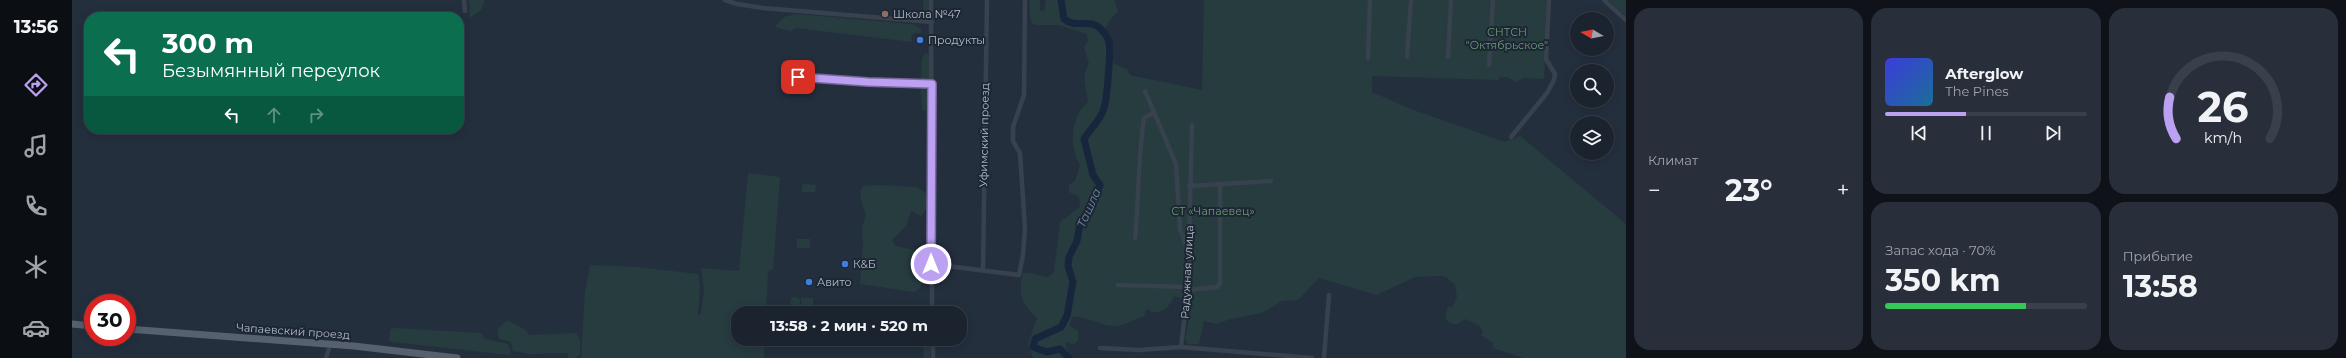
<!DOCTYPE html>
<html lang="ru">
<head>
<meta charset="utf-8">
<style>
	body { margin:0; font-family:Montserrat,sans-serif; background:#282f3a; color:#f1f3f6; height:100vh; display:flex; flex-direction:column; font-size:15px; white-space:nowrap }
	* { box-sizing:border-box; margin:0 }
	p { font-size:13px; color:#a0a4aa }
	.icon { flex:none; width:22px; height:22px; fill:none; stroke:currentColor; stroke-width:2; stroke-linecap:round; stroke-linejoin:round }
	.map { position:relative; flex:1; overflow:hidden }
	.details { display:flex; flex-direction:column; gap:8px; padding:8px; background:#0f1319; width:720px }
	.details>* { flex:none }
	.guide { position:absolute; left:12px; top:12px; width:380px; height:122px; border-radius:16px; box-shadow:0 2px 10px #0003,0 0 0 1px #39404a; background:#0b6e4f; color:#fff; overflow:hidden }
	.needle { width:26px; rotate:280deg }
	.controls { position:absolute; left:1498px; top:12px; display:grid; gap:8px }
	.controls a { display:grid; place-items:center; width:44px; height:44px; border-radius:50%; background:#1b232e; box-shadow:0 2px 10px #0003,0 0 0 1px #39404a; font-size:20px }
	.speed { position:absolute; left:12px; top:294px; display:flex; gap:8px; font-size:20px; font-weight:700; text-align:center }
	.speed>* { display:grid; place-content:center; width:52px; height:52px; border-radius:50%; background:#1b232e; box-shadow:0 2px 10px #0003,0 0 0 1px #39404a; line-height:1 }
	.speed .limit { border:6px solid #d22; background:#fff; color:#111 }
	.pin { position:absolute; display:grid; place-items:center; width:34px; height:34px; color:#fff; margin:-17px; border-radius:8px; box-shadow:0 2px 6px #0006 }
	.me { position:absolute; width:44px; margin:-22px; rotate:0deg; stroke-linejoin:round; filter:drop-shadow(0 0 3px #0008) }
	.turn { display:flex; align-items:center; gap:14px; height:84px; padding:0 12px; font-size:18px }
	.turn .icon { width:52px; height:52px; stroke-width:2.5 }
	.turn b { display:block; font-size:28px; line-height:34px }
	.lanes { display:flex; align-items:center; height:38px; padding:0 12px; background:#0003; justify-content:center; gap:20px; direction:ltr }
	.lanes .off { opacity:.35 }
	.big { font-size:30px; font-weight:700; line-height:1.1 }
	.details .tile { flex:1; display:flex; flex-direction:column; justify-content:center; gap:6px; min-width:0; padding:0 14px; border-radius:16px; background:#282f3a }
	.details .dial { align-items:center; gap:0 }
	.dial svg { height:104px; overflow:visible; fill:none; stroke:#39404a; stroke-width:7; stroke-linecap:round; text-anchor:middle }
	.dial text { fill:#f1f3f6; stroke:none }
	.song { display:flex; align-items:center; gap:12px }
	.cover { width:48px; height:48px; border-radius:6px; background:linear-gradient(135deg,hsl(240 70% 55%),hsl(200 70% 35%)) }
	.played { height:4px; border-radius:2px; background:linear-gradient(90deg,#bca0f2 40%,#39404a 40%) }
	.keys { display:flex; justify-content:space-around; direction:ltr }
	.heat { display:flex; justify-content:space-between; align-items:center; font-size:22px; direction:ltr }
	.charge { height:6px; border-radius:3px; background:linear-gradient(90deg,#34c759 70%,#39404a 0) }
	.details .tiles { flex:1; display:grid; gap:8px; grid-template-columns:repeat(3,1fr) }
	.tile:first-child { grid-row:span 2 }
	.trip { position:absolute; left:659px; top:306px; width:236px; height:40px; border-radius:16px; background:#1b232e; box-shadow:0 2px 10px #0003,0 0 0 1px #39404a; font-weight:700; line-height:40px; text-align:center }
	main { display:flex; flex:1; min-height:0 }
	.tab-bar { display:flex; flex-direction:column; width:72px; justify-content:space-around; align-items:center; background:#0b0e12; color:#a0a4aa }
	.tab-bar .icon { width:28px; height:28px }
	.tab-bar .active { color:#bca0f2 }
	.tab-bar b { font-size:18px; color:#f1f3f6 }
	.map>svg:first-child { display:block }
</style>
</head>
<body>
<main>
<nav class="tab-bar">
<b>13:56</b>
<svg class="icon active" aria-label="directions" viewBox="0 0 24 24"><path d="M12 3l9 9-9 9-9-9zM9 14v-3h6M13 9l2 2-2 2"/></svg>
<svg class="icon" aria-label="music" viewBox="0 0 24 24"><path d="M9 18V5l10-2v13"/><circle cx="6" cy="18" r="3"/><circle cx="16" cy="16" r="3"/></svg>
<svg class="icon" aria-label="phone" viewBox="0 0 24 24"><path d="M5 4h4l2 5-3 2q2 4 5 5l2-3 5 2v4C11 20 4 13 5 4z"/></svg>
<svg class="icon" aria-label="climate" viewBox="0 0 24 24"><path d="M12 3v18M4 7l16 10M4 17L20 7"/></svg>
<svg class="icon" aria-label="car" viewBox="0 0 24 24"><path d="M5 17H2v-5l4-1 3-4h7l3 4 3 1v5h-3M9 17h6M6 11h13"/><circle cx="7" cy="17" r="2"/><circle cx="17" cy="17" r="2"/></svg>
</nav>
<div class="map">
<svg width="1554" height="358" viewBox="0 0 1554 358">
	<rect width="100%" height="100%" fill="#242f3e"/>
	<path fill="#263c3f" d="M397 0H413L409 10 398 18Z
		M851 0H857V18L855 19 852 18Z
		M958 0H968V10L972 11 974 0H1042L1046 11C1026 32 1031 39 1042 64L1055 69 1058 75 1130 90 1132 0H1476L1472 79 1451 78 1444 82 1435 77H1428L1426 80 1300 76V92L1339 109 1433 142 1448 136 1554 224V358H1452L1421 348V343L1409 335 1411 331 1407 326 1393 319 1384 325 1378 323 1373 318 1376 307 1381 306 1385 297 1383 285 1374 277 1366 276 1343 277 1305 295 1247 278 1226 300 1210 301 1190 313 1159 319 1144 324 1132 321 1127 344H1116L1113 340 1120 302 1102 296C1097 309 1087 317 1075 309L1071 317C1061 319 1054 326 1042 326 1031 326 1010 315 1000 317L998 326 1006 331V341L1002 344 994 342V348L1001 358H961L956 344 965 318C949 304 946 293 951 273 959 272 967 276 976 277L982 272 988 222 1008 207 1007 197 997 192V185L1003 181 1008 165C997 147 998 117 1016 102 1015 87 1008 78 1017 64L1012 47 1016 41 1015 34 987 25H963L959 22 957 4Z
		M1536 0H1554V16Z
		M724 14 828 23 843 25 849 29V33H842L839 36 840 42 724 28 718 31 703 27 712 17Z
		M853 53 859 56 858 78 856 80 849 79 850 59Z
		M858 83 857 110H850L848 84Z
		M676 173 708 177 701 269 696 272 694 313H666V339H692V358H509L513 292 518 265 566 267 626 274 628 284 626 316 629 313 632 291 629 268 667 271Z
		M730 184 744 185 743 192H730Z
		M807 185 844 187 856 194C857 201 855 212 849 216L839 211 834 226 820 240 824 246 847 251 850 284 848 288 842 292 788 284 791 244 790 226 794 216C791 206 785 195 791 186Z
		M725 239H738V248H725Z
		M718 302a5 5 0 1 1 10 0a5 5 0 1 1-10 0Z
		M729 298H741V306H729Z
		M435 320 454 330 457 335 504 333 508 340V354L504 358H497L495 353 458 354 441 351 439 342 427 339 425 330Z
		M321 328 409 333 413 339 436 344 439 352 437 355 321 342 317 340 318 330Z
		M852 339H859L858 358H851Z"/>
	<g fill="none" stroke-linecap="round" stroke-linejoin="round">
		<path stroke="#17263c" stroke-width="7" d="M989 0 992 19C1004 29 1016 18 1028 28 1032 32 1035 36 1037 41 1039 50 1035 103 1031 111 1027 122 1018 129 1012 139L1021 175 1028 185 1021 202 1008 224 1005 241 997 257 996 266 1001 282 995 316 989 327 963 339 961 347 975 352 988 349 997 358"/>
		<path stroke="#38414e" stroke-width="4.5" d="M392 0 393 11
			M653 0 665 4 691 8 860 22
			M859 0 860 313
			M1532 0 1554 20
			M1335 57 1339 0
			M1376 57 1379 0
			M1296 58 1298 0
			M1417 65 1421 0
			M726 77 796 82 860 83
			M1073 91 1104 164 1108 229 1116 250
			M1439 137 1475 93 1482 80 1483 74 1474 59 1477 0
			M1117 186 1199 181
			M1063 238C1067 198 1066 158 1072 118L1081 113
			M859 264 947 275 951 255 953 228 948 153 941 141V127L952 95 953 0
			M911 270 915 0
			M1046 285 1116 287
			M1116 290 1145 287 1148 283V184
			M861 339V358
			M1109 347 1116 287 1120 125
			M1028 348 1067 350 1109 347 1240 358
			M254 358 258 345
			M1252 358 1257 295"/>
		<path stroke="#56606e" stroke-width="7" d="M0 324 21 326
			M55 329 282 346 385 358"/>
	</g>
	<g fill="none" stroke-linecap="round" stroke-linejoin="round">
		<defs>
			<path id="route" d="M726 77 796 82 860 84 859 264"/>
		</defs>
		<use href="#route" stroke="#7a689d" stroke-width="10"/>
		<use href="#route" stroke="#bca0f2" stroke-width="7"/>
	</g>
	<circle fill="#8d6e63" stroke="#1d2633" stroke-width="1.5" cx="813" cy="14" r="4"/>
	<g fill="#3f7fe0" stroke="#1d2633" stroke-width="1.5">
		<circle cx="848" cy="40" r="4"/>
		<circle cx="773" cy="264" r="4"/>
		<circle cx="737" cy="282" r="4"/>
	</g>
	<g text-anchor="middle" stroke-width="4" stroke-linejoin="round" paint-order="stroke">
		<g font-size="11" fill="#b4bcc9" stroke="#1d2633" text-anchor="start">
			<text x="821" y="18">Школа №47</text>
			<text x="856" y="44">Продукты</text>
			<text x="781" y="268">К&amp;Б</text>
			<text x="745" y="286">Авито</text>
		</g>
		<g font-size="11" fill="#6b9a76" stroke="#1d2633">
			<text x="1435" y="36">СНТСН<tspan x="1435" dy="13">"Октябрьское"</tspan></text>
			<text x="1141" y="215">СТ «Чапаевец»</text>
		</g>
		<g font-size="11" fill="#b4bcc9" stroke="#1d2633">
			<text transform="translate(912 135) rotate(-89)" y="4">Уфимский проезд</text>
			<text transform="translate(1115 272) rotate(-87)" y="4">Радужная улица</text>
			<text transform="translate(221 331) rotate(4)" y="4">Чапаевский проезд</text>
		</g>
		<g font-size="12" font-style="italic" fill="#6d86a8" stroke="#1d2633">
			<text transform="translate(1017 208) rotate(-66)" y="4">Ташла</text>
		</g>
	</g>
</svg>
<div class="controls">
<a><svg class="needle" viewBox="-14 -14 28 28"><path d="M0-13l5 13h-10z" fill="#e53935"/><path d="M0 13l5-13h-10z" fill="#a0a4aa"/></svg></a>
<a><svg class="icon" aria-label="search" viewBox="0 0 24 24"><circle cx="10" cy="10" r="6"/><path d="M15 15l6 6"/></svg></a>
<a><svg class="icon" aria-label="layers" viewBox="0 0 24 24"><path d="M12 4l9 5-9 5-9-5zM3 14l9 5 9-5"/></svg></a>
</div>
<div class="speed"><div class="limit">30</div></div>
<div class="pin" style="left:726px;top:77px;background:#d93025"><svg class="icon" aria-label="arrive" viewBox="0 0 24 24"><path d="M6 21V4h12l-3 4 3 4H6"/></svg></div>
<svg class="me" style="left:859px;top:264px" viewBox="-20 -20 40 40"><circle r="17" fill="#bca0f2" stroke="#fff" stroke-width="3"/><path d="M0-11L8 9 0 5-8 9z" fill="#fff"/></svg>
<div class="trip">13:58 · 2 мин · 520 m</div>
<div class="guide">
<div class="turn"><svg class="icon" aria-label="left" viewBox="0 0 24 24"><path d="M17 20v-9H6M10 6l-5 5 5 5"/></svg><div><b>300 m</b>Безымянный переулок</div></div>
<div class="lanes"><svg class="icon" aria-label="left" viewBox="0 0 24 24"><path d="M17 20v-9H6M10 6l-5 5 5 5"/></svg><svg class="icon off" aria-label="ahead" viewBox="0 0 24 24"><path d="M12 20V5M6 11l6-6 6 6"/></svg><svg class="icon off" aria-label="right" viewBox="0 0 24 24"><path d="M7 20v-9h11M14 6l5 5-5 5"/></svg></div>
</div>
</div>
<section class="details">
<div class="tiles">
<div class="tile"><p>Климат</p>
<div class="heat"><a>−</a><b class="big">23°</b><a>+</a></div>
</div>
<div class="tile">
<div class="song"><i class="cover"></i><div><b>Afterglow</b><p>The Pines</p></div></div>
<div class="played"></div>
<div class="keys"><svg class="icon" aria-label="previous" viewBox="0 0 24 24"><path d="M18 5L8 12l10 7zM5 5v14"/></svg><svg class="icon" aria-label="pause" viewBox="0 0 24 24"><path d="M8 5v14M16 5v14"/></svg><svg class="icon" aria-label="next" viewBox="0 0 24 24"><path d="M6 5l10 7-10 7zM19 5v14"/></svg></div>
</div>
<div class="tile dial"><svg viewBox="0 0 100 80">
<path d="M14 69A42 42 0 1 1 86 69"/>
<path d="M14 69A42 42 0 0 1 9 37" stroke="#bca0f2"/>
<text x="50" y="56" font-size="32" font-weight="700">26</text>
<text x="50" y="72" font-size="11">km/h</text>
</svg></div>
<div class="tile"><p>Запас хода · 70%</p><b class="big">350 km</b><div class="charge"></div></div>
<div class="tile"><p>Прибытие</p><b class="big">13:58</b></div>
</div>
</section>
</main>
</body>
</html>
